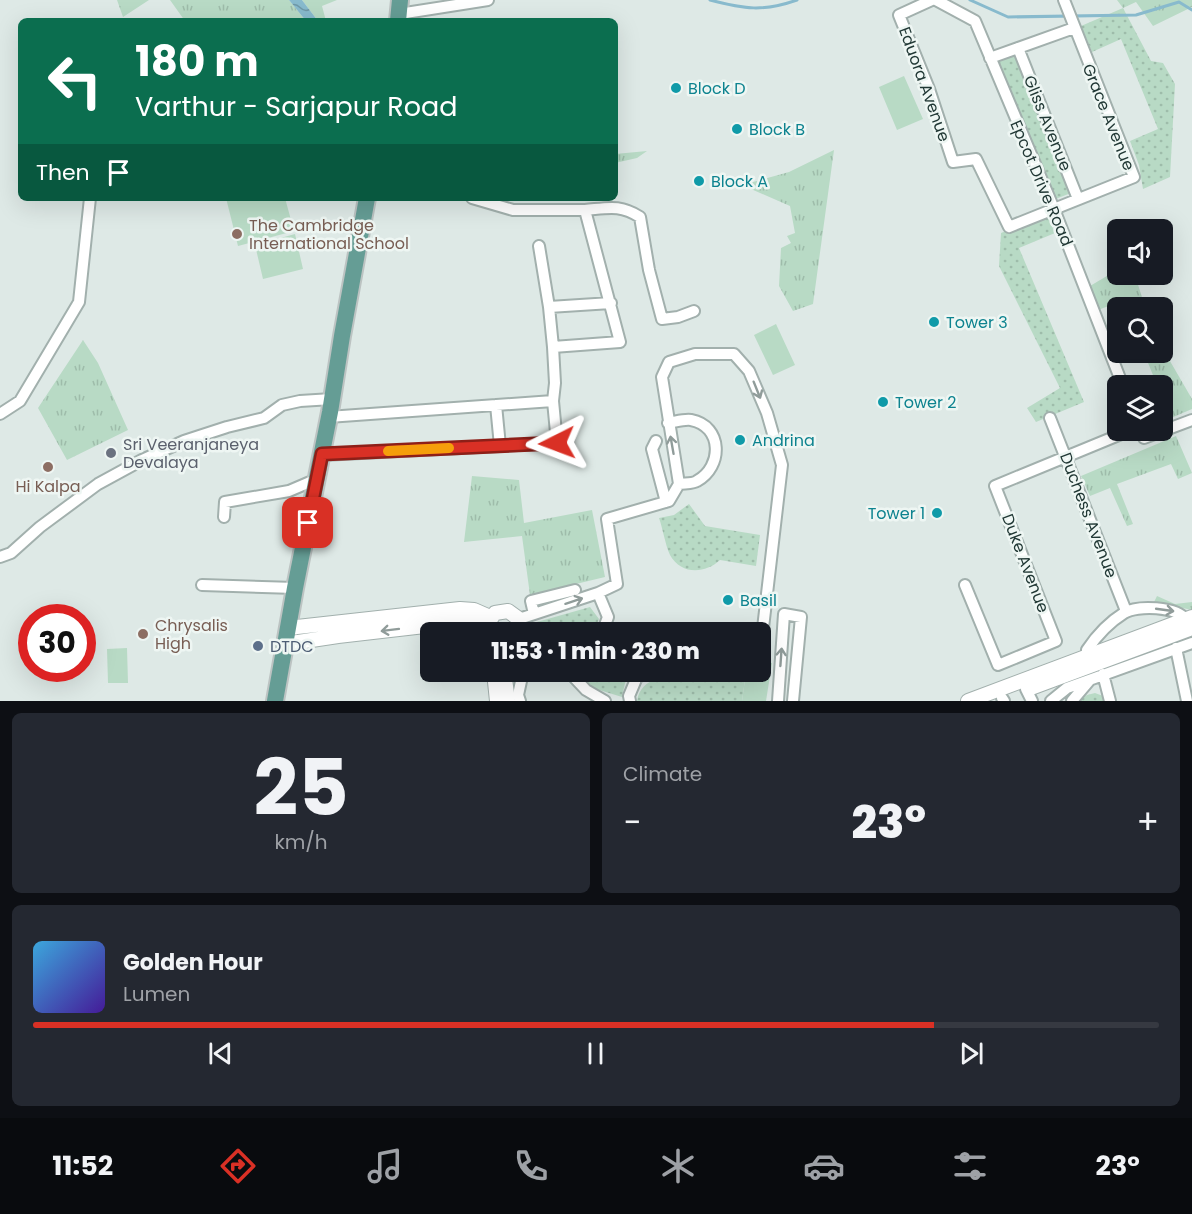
<!DOCTYPE html>
<html lang="en">
<head>
<meta charset="utf-8">
<style>
	body { margin:0; font-family:Poppins,sans-serif; background:#242831; color:#f1f3f6; height:100vh; display:flex; flex-direction:column; font-size:22px; white-space:nowrap }
	* { box-sizing:border-box; margin:0 }
	p { font-size:20px; color:#9ea1a6 }
	.icon { flex:none; width:33px; height:33px; fill:none; stroke:currentColor; stroke-width:2; stroke-linecap:round; stroke-linejoin:round }
	.map { position:relative; height:701px; overflow:hidden }
	.details { display:flex; flex-direction:column; gap:12px; padding:12px; background:#0d0f14; flex:1 }
	.details>* { flex:none }
	.banner { position:absolute; left:18px; top:18px; width:600px; height:183px; border-radius:9px; box-shadow:0 6px 24px #0002; background:#0b6e4f; color:#fff; overflow:hidden }
	.fabs { position:absolute; left:1107px; top:219px; display:grid; gap:12px }
	.fabs a { display:grid; place-items:center; width:66px; height:66px; border-radius:9px; background:#171b24; box-shadow:0 6px 24px #0002; font-size:30px }
	.speed { position:absolute; left:18px; top:604px; display:flex; gap:12px; font-size:30px; font-weight:700; text-align:center }
	.speed>* { display:grid; place-content:center; width:78px; height:78px; border-radius:50%; background:#171b24; box-shadow:0 6px 24px #0002; line-height:1 }
	.speed .limit { border:9px solid #d22; background:#fff; color:#111 }
	.pin { position:absolute; display:grid; place-items:center; width:51px; height:51px; color:#fff; margin:-26px; border-radius:12px; box-shadow:0 3px 9px #0006 }
	.me { position:absolute; width:66px; margin:-33px; rotate:267deg; stroke-linejoin:round; filter:drop-shadow(0 0 4px #0008) }
	.turn { display:flex; align-items:center; gap:21px; height:126px; padding:0 18px; font-size:27px }
	.turn .icon { width:78px; height:78px; stroke-width:2.5 }
	.turn b { display:block; font-size:42px; line-height:51px }
	.then { display:flex; align-items:center; height:57px; padding:0 18px; background:#0003; gap:12px; font-size:22px }
	.big { font-size:45px; font-weight:800; line-height:1.1 }
	.details .tile { flex:1; display:flex; flex-direction:column; justify-content:center; gap:9px; min-width:0; padding:0 21px; border-radius:9px; background:#242831 }
	.details .dial { align-items:center; gap:0 }
	.dial b { font-size:78px; line-height:1 }
	.song { display:flex; align-items:center; gap:18px }
	.cover { width:72px; height:72px; border-radius:9px; background:linear-gradient(135deg,hsl(200 70% 55%),hsl(260 70% 35%)) }
	.played { height:6px; border-radius:3px; background:linear-gradient(90deg,#d93025 80%,#363941 80%) }
	.keys { display:flex; justify-content:space-around; direction:ltr }
	.heat { display:flex; justify-content:space-between; align-items:center; font-size:33px; direction:ltr }
	.details .tiles { flex:1; display:grid; gap:12px; grid-template-columns:1fr 1fr }
	.tile:last-child { grid-column:span 2 }
	.trip { position:absolute; left:420px; top:622px; width:351px; height:60px; border-radius:9px; background:#171b24; box-shadow:0 6px 24px #0002; font-weight:800; line-height:60px; text-align:center }
	.tab-bar { display:flex; height:96px; justify-content:space-around; align-items:center; background:#090b0e; color:#9ea1a6 }
	.tab-bar .icon { width:42px; height:42px }
	.tab-bar .selected { color:#d93025 }
	.tab-bar b { font-size:27px; color:#f1f3f6 }
	.map>svg:first-child { display:block }
</style>
</head>
<body>
<div class="map">
<svg width="1192" height="701" viewBox="0 0 1192 701">
	<defs>
		<pattern id="grass-tufts" width="24" height="20" patternUnits="userSpaceOnUse" patternTransform="scale(1.5)"><rect width="24" height="20" fill="#b8dac5"/><path d="M3 7l-1-3M5 7V3M7 7l1-3M15 17l-1-3M17 17v-4M19 17l1-3" fill="none" stroke="#9ebcaa"/></pattern>
		<pattern id="park-dots" width="8" height="8" patternUnits="userSpaceOnUse" patternTransform="scale(1.5)"><rect width="8" height="8" fill="#b8dac5"/><path d="M2 2h.1M6 6h.1" fill="none" stroke="#9ebcaa" stroke-width="1.8" stroke-linecap="round"/></pattern>
		<pattern id="water-waves" width="16" height="10" patternUnits="userSpaceOnUse" patternTransform="scale(1.5)"><rect width="16" height="10" fill="#88bacd"/><path d="M0 5q4-4 8 0t8 0" fill="none" stroke="#6f98a7"/></pattern>
	</defs>
	<rect width="100%" height="100%" fill="#dee9e6"/>
	<path fill="url(#grass-tufts)" d="M117 0H149L123 17Z
		M170 0H289L306 21H185Z
		M302 0H337L322 6 326 21H318Z
		M1117 0H1192V7L1153 26 1136 2 1123 8Z
		M834 150 813 304 793 311 779 286 781 248 791 243 787 236 795 233 790 206 742 185 789 172Z
		M647 151 637 158 615 163V154Z
		M1117 270 1118 274 1135 275 1145 307H1125L1122 301 1098 310 1090 286Z
		M83 340 98 363 128 430 67 460 38 408Z
		M1163 349 1192 399V409L1171 418 1163 398 1162 386 1157 385 1144 353 1162 352Z
		M1176 436 1192 473 1178 479 1171 464 1117 484 1133 524 1127 526 1110 488 1090 496 1081 476Z
		M472 476 519 480 524 523 592 510 605 577 530 595 522 536 464 542Z
		M1157 596 1175 604 1192 602V610L1154 602Z"/>
	<path fill="url(#park-dots)" d="M1123 8 1151 61 1163 63 1175 84 1170 177 1143 189 1139 165 1130 141 1158 129 1121 39 1092 52 1081 26Z
		M1016 53 1071 193 1053 200 998 60Z
		M1047 215 1055 233 1019 248 1084 402 1036 422 1027 408 1060 388 999 266 1001 233Z
		M689 504 705 526 760 535 756 566 720 560C705 574 681 575 670 555 665 544 663 529 659 518L674 515Z
		M590 607 599 619 593 633H537V622Z
		M575 672H630L625 683 622 697 580 684Z
		M689 672H746L742 701H637C641 676 668 676 689 672Z
		M1095 693 1103 696V701H1078L1087 695Z"/>
	<path fill="#b8dac5" d="M904 76 923 119 897 130 879 87Z
		M226 198H285L294 231 238 246Z
		M295 234 303 269 263 279 255 245Z
		M776 324 795 365 773 375 754 335Z
		M127 648 128 683H108L107 649Z
		M761 662 772 663 766 701H742L746 672H760Z"/>
	<path fill="url(#water-waves)" d="M289 0H302L318 21H306Z"/>
	<g fill="none" stroke-linecap="round" stroke-linejoin="round">
		<path stroke="#88bacd" stroke-width="3" d="M710 0C744 9 763 12 797 0
			M970 0 1008 17 1136 15 1179 2 1192 10"/>
		<defs>
			<path id="minor" d="M932 0 899 15 929 89 953 162 976 159 1009 227 1134 177 1064 0
				M936 0 975 21 1054 209 1123 386
				M399 14 488 0
				M1018 48 1078 199
				M990 58 1074 28
				M472 198 513 210H585L620 342 553 347
				M585 210C608 208 620 204 640 217L649 270 662 319 678 317 694 311
				M549 307 611 303
				M496 405 500 446
				M0 414 20 401 79 302 90 198
				M328 417 553 401
				M1050 418 1126 611
				M668 423C675 422 684 419 691 420 723 426 723 467 697 481 693 484 684 483 679 484
				M1141 430 1144 438 1192 420
				M656 441 652 449 666 502
				M322 455 557 443 553 401 555 383 553 347 549 307 539 246
				M224 517 225 502 289 491 317 479
				M0 557 11 553 40 527 98 484 142 460 184 441 227 427 264 418 282 405 300 401 332 399
				M202 585 295 588
				M965 585 998 665 1056 641 995 486 1131 430
				M598 593 608 617 602 633
				M534 614 531 601 575 590
				M519 619 598 593 617 584 607 519 669 501 679 484 662 377 669 362 695 354H734L749 371 767 413 782 465 763 628 757 633
				M1176 648 1187 701
				M1089 656 1087 650C1097 635 1108 623 1124 613 1137 605 1177 606 1186 620
				M569 672 586 690 605 701
				M1103 674 1110 701
				M1026 689 1032 701
				M1002 698 1004 701
				M520 701 518 695 523 672
				M630 701 629 696 637 677 650 672
				M778 701 784 614 801 617 793 701
				M1051 701 1067 688 1192 643
				M1072 701 1089 681"/>
			<path id="tertiary" d="M488 623 495 613 508 611 519 619V633
				M288 628 460 609 474 610 490 617
				M285 644 338 636 468 621 488 630
				M494 672 497 701
				M504 672 508 701
				M1031 688 1192 628
				M968 701 1192 617"/>
			<path id="primary" d="M398 21 400 0
				M275 701 295 588 330 412 342 336 367 198"/>
		</defs>
		<use href="#minor" stroke="#a2b0ad" stroke-width="14"/>
		<use href="#tertiary" stroke="#a2b0ad" stroke-width="16"/>
		<use href="#primary" stroke="#bcc3c2" stroke-width="20"/>
		<use href="#minor" stroke="#fff" stroke-width="10"/>
		<use href="#tertiary" stroke="#fff" stroke-width="14"/>
		<use href="#primary" stroke="#659d95" stroke-width="16"/>
	</g>
	<defs><path id="oneway-shaft" d="M-6 0H5M1.5-3L5.5 0L1.5 3" fill="none" stroke-width="1.6" stroke-linecap="round" stroke-linejoin="round" transform="scale(1.5)"/></defs>
	<g stroke="#909c9a">
		<use href="#oneway-shaft" transform="translate(757 390) rotate(68)"/>
		<use href="#oneway-shaft" transform="translate(672 445) rotate(-100)"/>
		<use href="#oneway-shaft" transform="translate(574 601) rotate(-18)"/>
		<use href="#oneway-shaft" transform="translate(1165 610) rotate(8)"/>
		<use href="#oneway-shaft" transform="translate(390 630) rotate(173)"/>
		<use href="#oneway-shaft" transform="translate(781 657) rotate(-86)"/>
	</g>
	<g fill="none" stroke-linecap="round" stroke-linejoin="round">
		<defs>
			<path id="route" d="M308 523 322 454 557 443"/>
		</defs>
		<use href="#route" stroke="#8d1f18" stroke-width="15"/>
		<use href="#route" stroke="#d93025" stroke-width="10"/>
		<path stroke="#f59e0b" stroke-width="10" d="M388 451 449 448"/>
	</g>
	<g fill="#0f9aa8" stroke="#eef6f3" stroke-width="2">
		<circle cx="676" cy="88" r="6"/>
		<circle cx="737" cy="129" r="6"/>
		<circle cx="699" cy="181" r="6"/>
		<circle cx="934" cy="322" r="6"/>
		<circle cx="883" cy="402" r="6"/>
		<circle cx="740" cy="440" r="6"/>
		<circle cx="937" cy="513" r="6"/>
		<circle cx="728" cy="600" r="6"/>
	</g>
	<g fill="#8d6e63" stroke="#eef6f3" stroke-width="2">
		<circle cx="237" cy="234" r="6"/>
		<circle cx="48" cy="467" r="6"/>
		<circle cx="143" cy="634" r="6"/>
	</g>
	<circle fill="#6b7280" stroke="#eef6f3" stroke-width="2" cx="111" cy="453" r="6"/>
	<circle fill="#5c6f8a" stroke="#eef6f3" stroke-width="2" cx="258" cy="646" r="6"/>
	<g text-anchor="middle" stroke-width="5" stroke-linejoin="round" paint-order="stroke">
		<g font-size="16" fill="#213835" stroke="#eef6f3">
			<text transform="translate(925 84) rotate(70)" y="6">Eduora Avenue</text>
			<text transform="translate(1109 117) rotate(68)" y="6">Grace Avenue</text>
			<text transform="translate(1048 123) rotate(68)" y="6">Gliss Avenue</text>
			<text transform="translate(1042 183) rotate(67)" y="6">Epcot Drive Road</text>
			<text transform="translate(1089 515) rotate(69)" y="6">Duchess Avenue</text>
			<text transform="translate(1026 563) rotate(69)" y="6">Duke Avenue</text>
		</g>
		<g font-size="16" fill="#0d838f" stroke="#eef6f3" text-anchor="start">
			<text x="688" y="94">Block D</text>
			<text x="749" y="135">Block B</text>
			<text x="711" y="187">Block A</text>
			<text x="946" y="328">Tower 3</text>
			<text x="895" y="408">Tower 2</text>
			<text x="752" y="446">Andrina</text>
			<text x="925" y="519" text-anchor="end">Tower 1</text>
			<text x="740" y="606">Basil</text>
		</g>
		<g font-size="16" fill="#785e54" stroke="#eef6f3" text-anchor="start">
			<text x="249" y="231">The Cambridge<tspan x="249" dy="18">International School</tspan></text>
			<text x="48" y="492" text-anchor="middle">Hi Kalpa</text>
			<text x="155" y="631">Chrysalis<tspan x="155" dy="18">High</tspan></text>
		</g>
		<g font-size="16" fill="#5b616d" stroke="#eef6f3" text-anchor="start">
			<text x="123" y="450">Sri Veeranjaneya<tspan x="123" dy="18">Devalaya</tspan></text>
		</g>
		<g font-size="16" fill="#4e5e75" stroke="#eef6f3" text-anchor="start">
			<text x="270" y="652">DTDC</text>
		</g>
	</g>
</svg>
<div class="fabs">
<a><svg class="icon" aria-label="sound" viewBox="0 0 24 24"><path d="M4 9h4l5-4v14l-5-4H4zM17 9q2 3 0 6"/></svg></a>
<a><svg class="icon" aria-label="search" viewBox="0 0 24 24"><circle cx="10" cy="10" r="6"/><path d="M15 15l6 6"/></svg></a>
<a><svg class="icon" aria-label="layers" viewBox="0 0 24 24"><path d="M12 4l9 5-9 5-9-5zM3 14l9 5 9-5"/></svg></a>
</div>
<div class="speed"><div class="limit">30</div></div>
<div class="pin" style="left:308px;top:523px;background:#d93025"><svg class="icon" aria-label="arrive" viewBox="0 0 24 24"><path d="M6 21V4h12l-3 4 3 4H6"/></svg></div>
<svg class="me" style="left:557px;top:443px" viewBox="-20 -20 40 40"><path d="M0-17L14 15 0 8-14 15z" fill="#d93025" stroke="#fff" stroke-width="4"/></svg>
<div class="trip">11:53 · 1 min · 230 m</div>
<div class="banner">
<div class="turn"><svg class="icon" aria-label="left" viewBox="0 0 24 24"><path d="M17 20v-9H6M10 6l-5 5 5 5"/></svg><div><b>180 m</b>Varthur - Sarjapur Road</div></div>
<div class="then">Then<svg class="icon" aria-label="arrive" viewBox="0 0 24 24"><path d="M6 21V4h12l-3 4 3 4H6"/></svg></div>
</div>
</div>
<section class="details">
<div class="tiles">
<div class="tile dial"><b>25</b><p>km/h</p></div>
<div class="tile"><p>Climate</p>
<div class="heat"><a>−</a><b class="big">23°</b><a>+</a></div>
</div>
<div class="tile">
<div class="song"><i class="cover"></i><div><b>Golden Hour</b><p>Lumen</p></div></div>
<div class="played"></div>
<div class="keys"><svg class="icon" aria-label="previous" viewBox="0 0 24 24"><path d="M18 5L8 12l10 7zM5 5v14"/></svg><svg class="icon" aria-label="pause" viewBox="0 0 24 24"><path d="M8 5v14M16 5v14"/></svg><svg class="icon" aria-label="next" viewBox="0 0 24 24"><path d="M6 5l10 7-10 7zM19 5v14"/></svg></div>
</div>
</div>
</section>
<nav class="tab-bar">
<b>11:52</b>
<svg class="icon selected" aria-label="directions" viewBox="0 0 24 24"><path d="M12 3l9 9-9 9-9-9zM9 14v-3h6M13 9l2 2-2 2"/></svg>
<svg class="icon" aria-label="music" viewBox="0 0 24 24"><path d="M9 18V5l10-2v13"/><circle cx="6" cy="18" r="3"/><circle cx="16" cy="16" r="3"/></svg>
<svg class="icon" aria-label="phone" viewBox="0 0 24 24"><path d="M5 4h4l2 5-3 2q2 4 5 5l2-3 5 2v4C11 20 4 13 5 4z"/></svg>
<svg class="icon" aria-label="climate" viewBox="0 0 24 24"><path d="M12 3v18M4 7l16 10M4 17L20 7"/></svg>
<svg class="icon" aria-label="car" viewBox="0 0 24 24"><path d="M5 17H2v-5l4-1 3-4h7l3 4 3 1v5h-3M9 17h6M6 11h13"/><circle cx="7" cy="17" r="2"/><circle cx="17" cy="17" r="2"/></svg>
<svg class="icon" aria-label="filters" viewBox="0 0 24 24"><path d="M4 7h16M4 17h16"/><circle cx="9" cy="7" r="2"/><circle cx="15" cy="17" r="2"/></svg>
<b>23°</b>
</nav>
</body>
</html>
